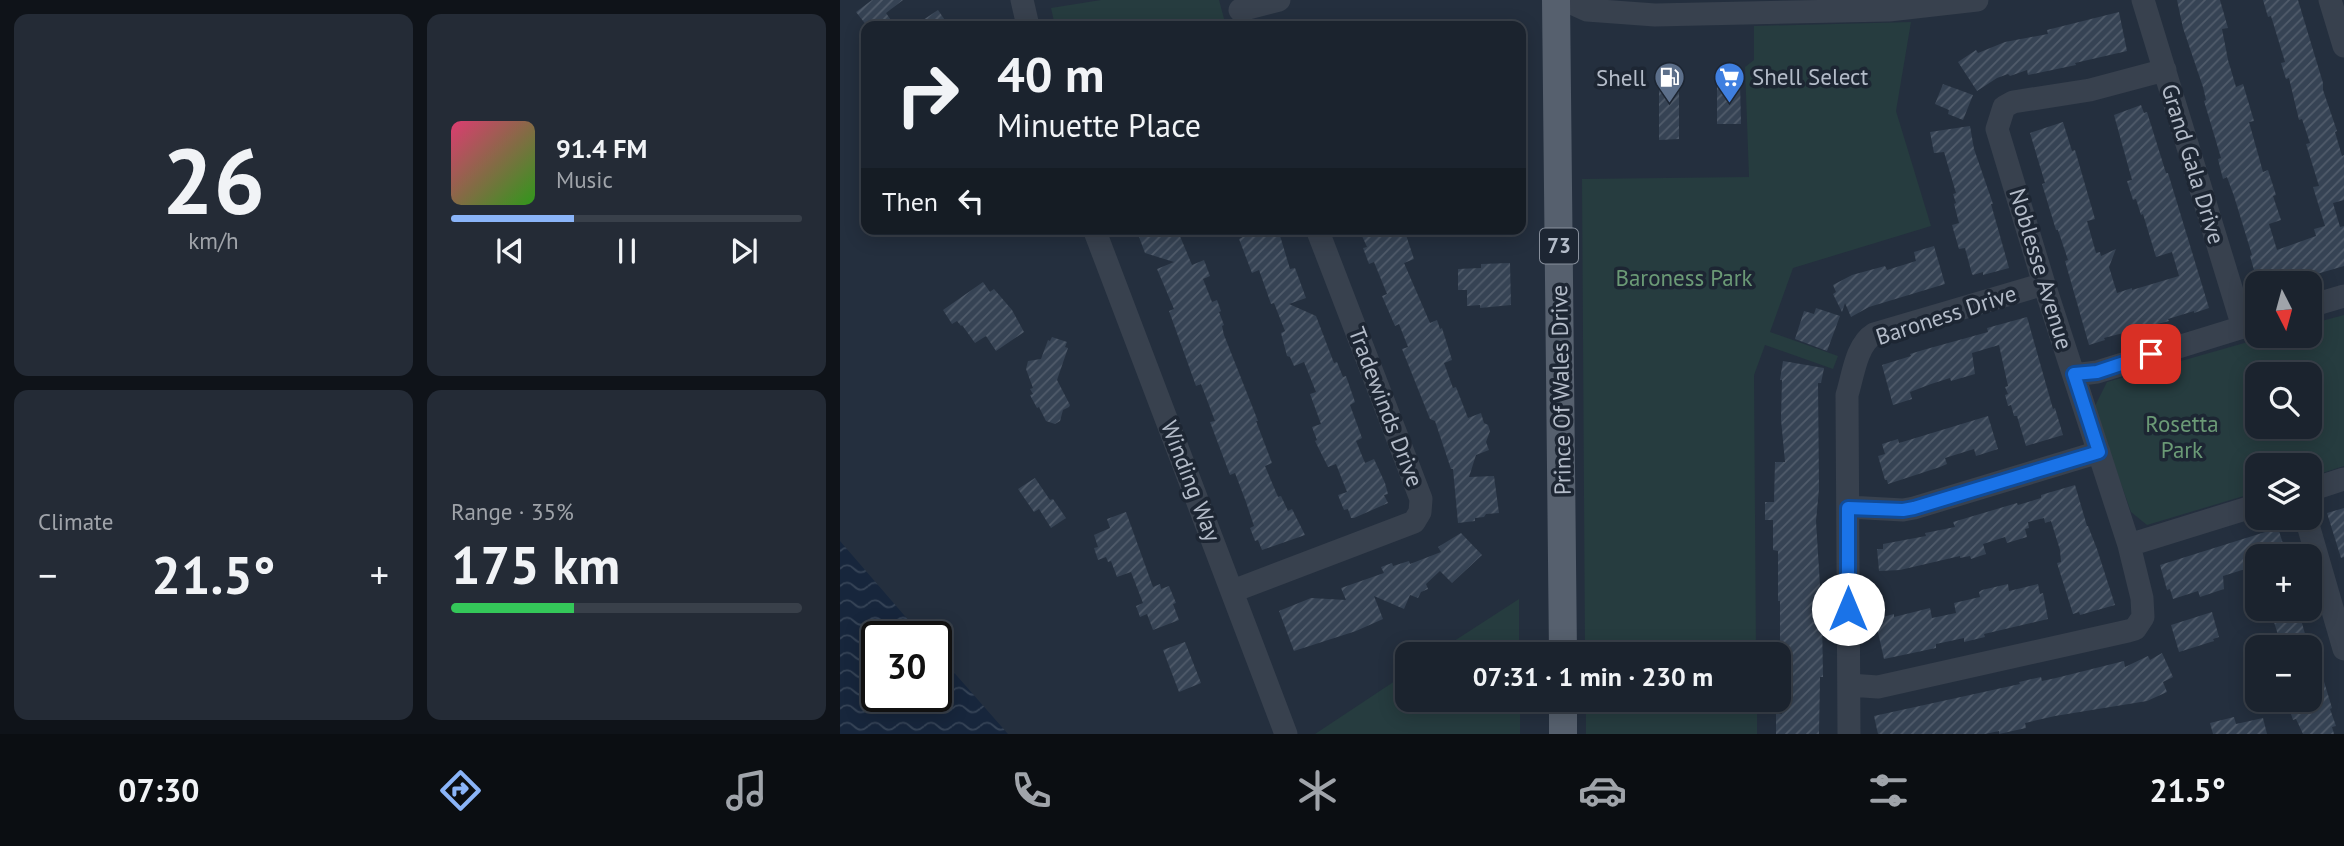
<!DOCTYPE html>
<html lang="en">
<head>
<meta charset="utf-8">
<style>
	body { margin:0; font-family:"PT Sans",sans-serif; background:#242b36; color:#f1f3f6; height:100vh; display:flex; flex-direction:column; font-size:26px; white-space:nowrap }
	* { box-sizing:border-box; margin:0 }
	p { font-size:23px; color:#a0a4aa }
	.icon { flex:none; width:38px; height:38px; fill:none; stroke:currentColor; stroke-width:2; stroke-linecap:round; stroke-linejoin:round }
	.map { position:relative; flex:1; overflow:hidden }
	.side { display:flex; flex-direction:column; gap:14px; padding:14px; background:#0f1319; width:840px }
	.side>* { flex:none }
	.guide { position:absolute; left:21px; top:21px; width:665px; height:214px; border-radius:14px; box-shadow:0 4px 18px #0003,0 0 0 2px #39404a; background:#1b232e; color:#f1f3f6; overflow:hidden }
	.needle { width:46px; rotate:174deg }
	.fabs { position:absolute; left:1405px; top:271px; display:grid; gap:14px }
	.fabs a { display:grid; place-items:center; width:77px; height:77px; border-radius:14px; background:#1b232e; box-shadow:0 4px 18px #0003,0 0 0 2px #39404a; font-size:35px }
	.speed { position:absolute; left:21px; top:621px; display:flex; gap:14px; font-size:35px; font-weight:700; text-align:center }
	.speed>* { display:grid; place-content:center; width:91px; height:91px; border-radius:50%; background:#1b232e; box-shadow:0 4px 18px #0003,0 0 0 2px #39404a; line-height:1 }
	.speed .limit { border:4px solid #111; border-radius:10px; background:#fff; color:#111 }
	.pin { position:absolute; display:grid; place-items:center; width:60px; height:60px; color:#fff; margin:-30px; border-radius:14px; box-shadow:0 4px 10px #0006 }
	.me { position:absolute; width:77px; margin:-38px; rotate:0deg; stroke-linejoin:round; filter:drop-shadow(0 0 5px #0008) }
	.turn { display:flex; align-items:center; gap:24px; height:147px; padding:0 21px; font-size:32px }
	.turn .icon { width:91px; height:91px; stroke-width:2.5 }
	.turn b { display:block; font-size:49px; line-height:60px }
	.then { display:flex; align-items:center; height:66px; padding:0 21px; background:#0003; gap:14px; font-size:26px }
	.big { font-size:52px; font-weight:600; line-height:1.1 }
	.side .tile { flex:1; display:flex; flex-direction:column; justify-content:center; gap:10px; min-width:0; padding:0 24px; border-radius:14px; background:#242b36 }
	.side .dial { align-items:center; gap:0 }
	.dial b { font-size:91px; line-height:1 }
	.song { display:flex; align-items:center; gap:21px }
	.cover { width:84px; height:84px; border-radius:10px; background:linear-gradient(135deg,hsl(340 70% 55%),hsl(110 70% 35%)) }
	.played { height:7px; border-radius:4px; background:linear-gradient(90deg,#8ab4f8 35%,#39404a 35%) }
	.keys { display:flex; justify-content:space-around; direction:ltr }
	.heat { display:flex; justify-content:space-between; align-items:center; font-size:38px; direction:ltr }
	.charge { height:10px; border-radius:5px; background:linear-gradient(90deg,#34c759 35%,#39404a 0) }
	.side .tiles { flex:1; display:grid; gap:14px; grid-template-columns:repeat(2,1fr) }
	.trip { position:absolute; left:555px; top:642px; width:396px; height:70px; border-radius:14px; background:#1b232e; box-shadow:0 4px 18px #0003,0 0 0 2px #39404a; font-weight:600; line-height:70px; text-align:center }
	.dock { display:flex; height:112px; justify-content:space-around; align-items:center; background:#0b0e12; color:#a0a4aa }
	.dock .icon { width:49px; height:49px }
	.dock .active { color:#8ab4f8 }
	.dock b { font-size:32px; color:#f1f3f6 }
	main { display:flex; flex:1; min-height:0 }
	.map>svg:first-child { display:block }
</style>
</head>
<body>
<main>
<section class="side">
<div class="tiles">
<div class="tile dial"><b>26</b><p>km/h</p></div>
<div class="tile">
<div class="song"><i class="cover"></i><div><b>91.4 FM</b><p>Music</p></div></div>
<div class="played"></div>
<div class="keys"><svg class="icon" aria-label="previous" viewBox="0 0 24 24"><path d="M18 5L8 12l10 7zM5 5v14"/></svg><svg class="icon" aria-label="pause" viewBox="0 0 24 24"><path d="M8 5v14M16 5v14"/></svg><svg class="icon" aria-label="next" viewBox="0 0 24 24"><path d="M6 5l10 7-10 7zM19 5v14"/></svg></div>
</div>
<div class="tile"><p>Climate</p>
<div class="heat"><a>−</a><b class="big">21.5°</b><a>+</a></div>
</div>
<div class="tile"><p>Range · 35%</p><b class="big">175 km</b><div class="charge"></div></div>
</div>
</section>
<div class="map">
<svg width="1504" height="734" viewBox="0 0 1504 734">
	<defs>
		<pattern id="water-waves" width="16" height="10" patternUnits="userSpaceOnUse" patternTransform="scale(1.75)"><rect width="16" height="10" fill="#17263c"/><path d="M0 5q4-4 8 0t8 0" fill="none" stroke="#364457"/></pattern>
		<pattern id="building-hatch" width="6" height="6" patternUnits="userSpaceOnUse" patternTransform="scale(1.75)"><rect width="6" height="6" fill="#364354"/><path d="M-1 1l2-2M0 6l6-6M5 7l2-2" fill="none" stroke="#515c6b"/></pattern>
	</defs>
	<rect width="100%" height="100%" fill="#242f3e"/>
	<path fill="#263c3f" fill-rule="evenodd" d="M261 0H379L386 26H215L211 8Z
		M1071 22 1056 111 1091 226 953 268 930 332 998 356 993 369 925 345 914 375 916 654H745L742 179 909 177 905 67 914 60V26Z
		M1504 315V466L1470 477V466H1418L1417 492 1307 525 1291 512 1254 408 1267 382 1429 336H1470V324ZM1418 374H1470V427H1418Z
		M679 599V654H594Z
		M567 673V700H680V734H475Z
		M746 700H917V734H746Z"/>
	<path fill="url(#water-waves)" d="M0 541 83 637H37V696H96V652L168 734H0Z"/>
	<path fill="url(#building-hatch)" d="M32 0H63L46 13 55 26H27L16 12Z
		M1337 0H1380L1388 28 1382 29 1388 60 1396 87 1403 84 1414 121 1409 122 1423 172 1428 170 1436 195 1433 196 1441 220 1429 224 1437 250 1476 236 1474 229 1485 226 1473 187 1479 186 1466 144 1470 143 1462 119 1459 120 1449 78 1446 79 1441 63 1445 62 1431 16 1428 17 1423 0H1458L1483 83V90L1497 131 1495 132 1502 156 1504 155V200L1493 203 1500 227 1504 226V266L1443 284H1418L1410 256 1412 255 1394 196 1387 177 1383 179 1378 159 1381 158 1364 101 1366 100 1363 87 1343 28Z
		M98 10 109 26H74Z
		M1279 12 1287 51 1235 63 1236 65 1188 75 1187 70 1170 76 1168 74 1157 78 1137 91 1118 62 1136 50 1138 53 1165 42 1208 34 1207 30Z
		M819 71H839V139L819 140Z
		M877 83H900L901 124H877Z
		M1103 84 1133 95 1123 120 1108 114 1109 110 1095 104Z
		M1301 105 1304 113 1307 112 1326 173H1328L1369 308 1354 313V311L1328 319 1329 321 1264 338 1265 340 1249 345 1225 261 1228 260 1218 230H1216L1202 184 1205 183 1190 133 1223 122 1232 151 1235 150 1255 219 1247 221 1256 253 1260 252 1261 256 1276 249 1269 267 1277 293 1292 288V290L1339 276 1332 252 1316 257 1303 214 1301 215 1296 199 1293 200 1287 181 1292 180 1274 115Z
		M1130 126 1134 149 1153 204H1151L1169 268 1143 275V272L1133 275 1132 274 1125 248 1119 249 1112 225 1119 223 1114 204 1116 203 1113 194 1116 193 1104 152 1094 153 1090 132Z
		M296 229H337L352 265 364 260 370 276 363 279 372 302 377 300 381 311 379 312 384 325 382 326 384 335 418 421H416L432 463 425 466 438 497 441 496 448 511 452 509 465 535 422 550 418 540 415 541 410 528 414 526 406 502 395 473 390 475 370 422 375 421 361 384 356 386 329 311 334 309 317 269 334 262 305 253Z
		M418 229H438L450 269 455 268 466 298 449 304 476 316 494 363 497 362 503 377 506 376 515 402 510 405 522 438 516 441 525 463 534 459 545 483 548 494 544 495 548 503 514 518H511L508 509 504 510 498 495 507 492 496 464 488 467 475 441 477 440 472 427 481 424 470 394 476 392 464 362 454 366 450 357 447 356 441 333 445 331 434 303 431 304 419 270 412 273 399 239Z
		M541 229H564L574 259 564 263 590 323 597 320 600 329 602 328 612 360 604 363 613 388 616 387 628 418 641 413 644 423 648 425 650 431 646 442 649 450 636 455 629 477 654 476 659 513 646 514 644 517 635 518V521L618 523 613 469H611L595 421 590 419 562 349 568 347 559 324 555 326 542 296 547 294 534 262 529 264 523 248 527 247 522 236Z
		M1094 246 1105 284 1029 307 1011 317 1005 303 1002 312 993 294 996 292 993 285 1012 275 1045 266 1047 270 1076 261 1074 252Z
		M670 263 671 305 640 308V305L627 306V290H618V269L641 268V264Z
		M143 282 150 292 154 289 172 310 184 332 156 351 146 336 135 343 122 325 121 326 117 321 112 324 103 310Z
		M976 308 1000 316 987 351 955 339 964 311 974 314Z
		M1187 317 1213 409 1215 408 1223 435 1186 446 1177 416H1174L1171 405 1168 406 1165 395 1168 394 1165 387 1168 386 1159 345 1132 353 1135 374 1111 381 1110 378 1091 384 1070 392 1072 399 1053 405 1042 365 1071 356 1070 354 1083 350 1148 332 1147 328Z
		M212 337 227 342 225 347 228 348 217 380 230 405 229 407 223 410 220 421 215 424 206 421 199 407 197 408 190 395 193 394 190 389 193 388 186 369 188 361 201 359 208 340 210 341Z
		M943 361 984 368 981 383H978L979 489 976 521 980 586V606L977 618H982L983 677H980L979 734H936V714H942L943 677H938V650H940V601H938V551L933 550V520H925V502H934L935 462H945L941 419 942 380H940Z
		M1148 416 1158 449 1136 456 1134 449 1105 458 1107 464 1100 467 1048 484 1047 480H1045L1038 456 1045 454 1042 444 1058 439 1059 443Z
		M195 478 210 500 213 499 226 518 211 528 199 509 194 512 178 489Z
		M1235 485 1247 526H1248L1257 549 1275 605 1240 615 1239 612 1233 614 1217 563 1221 562 1220 550 1211 521 1205 523 1204 518 1188 522 1189 528 1185 529 1187 537 1167 543 1165 537 1143 544 1146 554 1131 559 1130 556 1120 558V556L1060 570 1039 571 1037 549H1043V544L1086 536 1085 533 1115 527 1113 522 1177 503 1178 505 1201 498V495Z
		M1504 508V557L1501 558 1487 513Z
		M286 512 313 587 320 584 321 589 329 586 336 603 333 604 339 620 313 630 307 614 300 617 296 606 303 603 291 572 277 577 271 561 268 562 266 557 258 560 254 548 258 547 254 535 270 528 267 519Z
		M1438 528 1447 556H1418V565L1383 576 1384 589 1360 597 1358 591 1333 599 1330 589 1327 590 1320 565Z
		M621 533 642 555 612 583 600 571 586 584 588 589 581 592 578 598 570 595 564 609 534 596 543 619 516 631 454 651 439 611 471 598 506 600 501 588 544 573 541 567 552 563 553 566 569 561 570 564 601 552 598 547Z
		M1168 584 1169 591 1198 584 1200 594 1203 593 1208 619 1144 634 1145 637 1124 642V638L1096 644V648L1044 659 1035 619 1054 614V617L1090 608 1092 618 1116 613 1114 603 1140 597 1139 592 1142 590Z
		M1430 609H1458L1469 648H1442Z
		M1372 612 1379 637 1373 639 1374 641 1339 652 1331 625Z
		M345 642 361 683 339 692 323 650Z
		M1473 645 1492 708 1490 709 1496 726 1492 727 1494 734H1463L1456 719 1453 720 1447 702 1470 700V646Z
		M1322 653 1333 677 1323 682 1327 692 1307 701 1215 716 1185 723 1186 728 1159 734V731L1145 734H1038L1034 716 1180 684 1179 682 1201 677 1202 681 1216 678 1284 661 1285 667 1308 656 1310 660Z
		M1394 717 1396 724 1423 718 1427 734H1373L1370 723Z"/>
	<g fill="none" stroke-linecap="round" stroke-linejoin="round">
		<path stroke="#38414e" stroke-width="23" d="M182 0 188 26
			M725 0 747 10 815 15 1049 10 1137 0
			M1303 0 1403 327
			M1490 0 1504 46
			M400 10 439 0
			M254 229 446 734
			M1470 306 1504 296
			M1234 375 1257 372 1416 323
			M1470 490 1504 479
			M1008 507 1063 510 1074 508 1259 452
			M1466 518 1504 649
			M1289 545 1418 505
			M393 591 574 522 580 512 581 499 477 229
			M1009 685 1038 687 1288 631 1295 629 1303 617 1302 598 1289 545 1204 284 1157 129 1164 107 1173 102 1250 90 1325 70
			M1009 734 1007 395C1013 376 1016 345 1034 334L1204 284"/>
		<path stroke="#56606e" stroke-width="28" d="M716 0 723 654
			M723 700V734"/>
	</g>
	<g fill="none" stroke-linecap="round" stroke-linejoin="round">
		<defs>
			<path id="route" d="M1008 609V508L1063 510 1074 508 1259 452 1234 374 1257 372 1311 354"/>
		</defs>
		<use href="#route" stroke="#114b97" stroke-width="18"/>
		<use href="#route" stroke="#1a73e8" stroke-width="12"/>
	</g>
	<defs>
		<symbol id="supermarket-pin" viewBox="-11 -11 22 30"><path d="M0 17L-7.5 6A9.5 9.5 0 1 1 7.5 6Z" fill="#3f7fe0" stroke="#1d2633"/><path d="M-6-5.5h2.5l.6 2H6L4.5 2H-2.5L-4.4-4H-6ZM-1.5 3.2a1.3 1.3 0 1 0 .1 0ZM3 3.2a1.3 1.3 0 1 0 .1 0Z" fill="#fff"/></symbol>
		<symbol id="fuel-pin" viewBox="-11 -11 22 30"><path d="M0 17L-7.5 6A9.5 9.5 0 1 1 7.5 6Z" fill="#5c6f8a" stroke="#1d2633"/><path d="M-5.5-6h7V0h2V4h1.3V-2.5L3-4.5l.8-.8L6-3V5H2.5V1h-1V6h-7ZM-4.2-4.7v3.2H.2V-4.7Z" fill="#fff"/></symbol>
	</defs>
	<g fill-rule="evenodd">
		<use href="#supermarket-pin" x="872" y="60" width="35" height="47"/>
		<use href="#fuel-pin" x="812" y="60" width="35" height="47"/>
	</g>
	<g text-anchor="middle" stroke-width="7" stroke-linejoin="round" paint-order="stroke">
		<rect fill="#1d2633" stroke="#878f9c" stroke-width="2" x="700" y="228.5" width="38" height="35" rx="5"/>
		<g font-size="21" font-weight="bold" fill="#b4bcc9">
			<text x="719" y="253">73</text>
		</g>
		<g font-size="23" fill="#b4bcc9" stroke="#1d2633" text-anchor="start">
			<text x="912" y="85">Shell Select</text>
			<text x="806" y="86" text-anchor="end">Shell</text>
		</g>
		<g font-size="23" fill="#b4bcc9" stroke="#1d2633">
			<text transform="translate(1353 164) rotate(73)" y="8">Grand Gala Drive</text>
			<text transform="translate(1201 269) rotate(73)" y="8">Noblesse Avenue</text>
			<text transform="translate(1106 315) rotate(-18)" y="8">Baroness Drive</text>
			<text transform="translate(721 390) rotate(-91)" y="8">Prince Of Wales Drive</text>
			<text transform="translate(546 407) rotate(69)" y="8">Tradewinds Drive</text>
			<text transform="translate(351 481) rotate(69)" y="8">Winding Way</text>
		</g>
		<g font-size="23" fill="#6b9a76" stroke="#1d2633">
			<text x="844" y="286">Baroness Park</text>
			<text x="1342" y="432">Rosetta<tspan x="1342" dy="26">Park</tspan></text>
		</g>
	</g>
</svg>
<div class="fabs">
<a><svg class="needle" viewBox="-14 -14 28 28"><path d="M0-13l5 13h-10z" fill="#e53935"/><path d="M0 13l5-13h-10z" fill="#a0a4aa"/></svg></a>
<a><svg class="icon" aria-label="search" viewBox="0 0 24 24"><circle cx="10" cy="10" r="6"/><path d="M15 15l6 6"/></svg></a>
<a><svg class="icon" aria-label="layers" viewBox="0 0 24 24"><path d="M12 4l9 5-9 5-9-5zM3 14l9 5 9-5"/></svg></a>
<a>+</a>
<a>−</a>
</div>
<div class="speed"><div class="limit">30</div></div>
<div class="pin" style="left:1311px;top:354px;background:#d93025"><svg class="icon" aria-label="arrive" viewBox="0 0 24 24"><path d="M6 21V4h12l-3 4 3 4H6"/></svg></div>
<svg class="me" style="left:1008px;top:609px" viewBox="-20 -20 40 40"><circle r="19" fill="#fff"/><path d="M0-13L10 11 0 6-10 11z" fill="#1a73e8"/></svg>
<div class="trip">07:31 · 1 min · 230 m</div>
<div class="guide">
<div class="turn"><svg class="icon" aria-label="right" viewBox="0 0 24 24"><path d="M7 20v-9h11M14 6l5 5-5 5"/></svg><div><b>40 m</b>Minuette Place</div></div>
<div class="then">Then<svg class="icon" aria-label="left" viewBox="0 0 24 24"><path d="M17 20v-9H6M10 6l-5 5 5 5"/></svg></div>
</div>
</div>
</main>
<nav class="dock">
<b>07:30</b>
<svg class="icon active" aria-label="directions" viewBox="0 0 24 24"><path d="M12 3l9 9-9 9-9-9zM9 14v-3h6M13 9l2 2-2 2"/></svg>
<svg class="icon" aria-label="music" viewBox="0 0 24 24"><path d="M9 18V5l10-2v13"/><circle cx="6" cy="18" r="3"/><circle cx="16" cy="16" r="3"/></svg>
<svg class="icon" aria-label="phone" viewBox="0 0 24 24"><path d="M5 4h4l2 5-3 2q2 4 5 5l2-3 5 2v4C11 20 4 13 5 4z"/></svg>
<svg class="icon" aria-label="climate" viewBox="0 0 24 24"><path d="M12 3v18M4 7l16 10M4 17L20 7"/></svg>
<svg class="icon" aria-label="car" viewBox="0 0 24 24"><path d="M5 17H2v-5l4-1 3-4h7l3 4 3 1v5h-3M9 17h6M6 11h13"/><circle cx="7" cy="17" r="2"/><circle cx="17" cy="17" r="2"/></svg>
<svg class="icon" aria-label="filters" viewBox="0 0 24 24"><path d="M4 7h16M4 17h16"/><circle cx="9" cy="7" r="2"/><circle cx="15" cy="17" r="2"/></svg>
<b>21.5°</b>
</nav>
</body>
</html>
